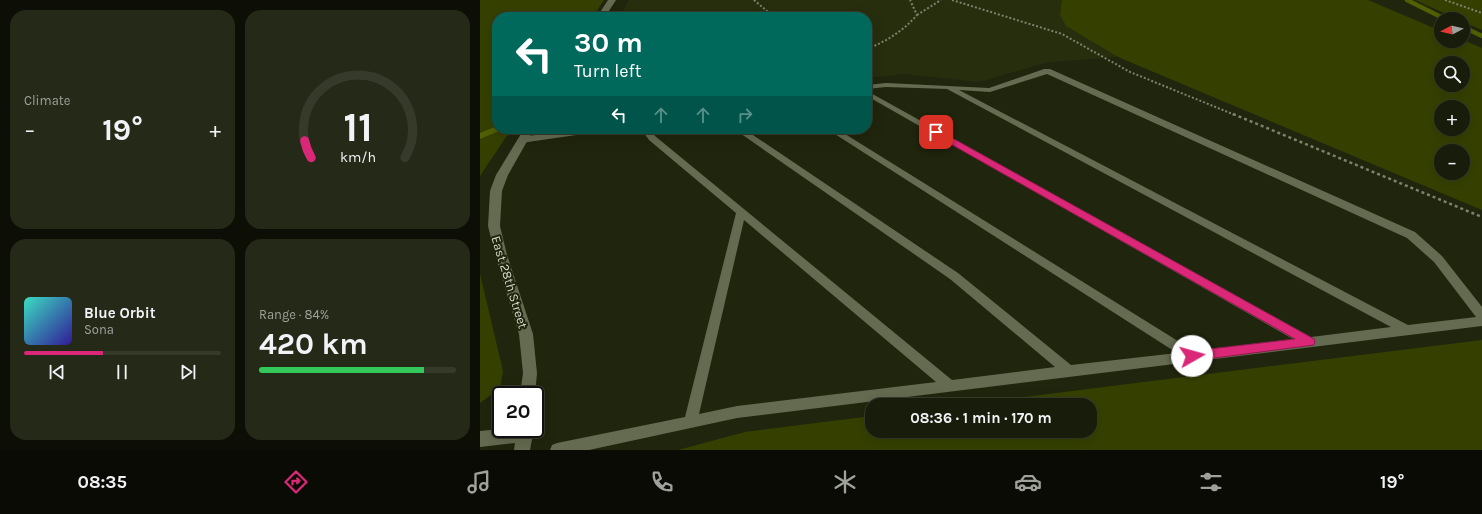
<!DOCTYPE html>
<html lang="en">
<head>
<meta charset="utf-8">
<style>
	body { margin:0; font-family:Karla,sans-serif; background:#252918; color:#f1f3f6; height:100vh; display:flex; flex-direction:column; font-size:15px; white-space:nowrap }
	* { box-sizing:border-box; margin:0 }
	p { font-size:13px; color:#9fa19c }
	.icon { flex:none; width:22px; height:22px; fill:none; stroke:currentColor; stroke-width:2; stroke-linecap:round; stroke-linejoin:round }
	.map { position:relative; flex:1; overflow:hidden }
	.panel { display:flex; flex-direction:column; gap:10px; padding:10px; background:#0d0f06; width:480px }
	.panel>* { flex:none }
	.top-card { position:absolute; left:12px; top:12px; width:380px; height:122px; border-radius:16px; box-shadow:0 4px 16px #0002,0 0 0 1px #363a2b; background:#00695c; color:#fff; overflow:hidden }
	.needle { width:26px; rotate:263deg }
	.fabs { position:absolute; left:954px; top:12px; display:grid; gap:8px }
	.fabs a { display:grid; place-items:center; width:36px; height:36px; border-radius:50%; background:#181c0a; box-shadow:0 4px 16px #0002,0 0 0 1px #363a2b; font-size:20px }
	.speed { position:absolute; left:12px; top:386px; display:flex; gap:8px; font-size:20px; font-weight:700; text-align:center }
	.speed>* { display:grid; place-content:center; width:52px; height:52px; border-radius:50%; background:#181c0a; box-shadow:0 4px 16px #0002,0 0 0 1px #363a2b; line-height:1 }
	.speed .limit { border:2px solid #111; border-radius:6px; background:#fff; color:#111 }
	.pin { position:absolute; display:grid; place-items:center; width:34px; height:34px; color:#fff; margin:-17px; border-radius:8px; box-shadow:0 2px 6px #0006 }
	.me { position:absolute; width:44px; margin:-22px; rotate:83deg; stroke-linejoin:round; filter:drop-shadow(0 0 3px #0008) }
	.turn { display:flex; align-items:center; gap:14px; height:84px; padding:0 16px; font-size:18px }
	.turn .icon { width:52px; height:52px; stroke-width:2.5 }
	.turn b { display:block; font-size:28px; line-height:34px }
	.lanes { display:flex; align-items:center; height:38px; padding:0 16px; background:#0003; justify-content:center; gap:20px; direction:ltr }
	.lanes .off { opacity:.35 }
	.big { font-size:30px; font-weight:700; line-height:1.1 }
	.panel .tile { flex:1; display:flex; flex-direction:column; justify-content:center; gap:6px; min-width:0; padding:0 14px; border-radius:16px; background:#252918 }
	.panel .dial { align-items:center; gap:0 }
	.dial svg { height:104px; overflow:visible; fill:none; stroke:#363a2b; stroke-width:7; stroke-linecap:round; text-anchor:middle }
	.dial text { fill:#f1f3f6; stroke:none }
	.song { display:flex; align-items:center; gap:12px }
	.cover { width:48px; height:48px; border-radius:6px; background:linear-gradient(135deg,hsl(170 70% 55%),hsl(250 70% 35%)) }
	.played { height:4px; border-radius:2px; background:linear-gradient(90deg,#db2777 40%,#363a2b 40%) }
	.keys { display:flex; justify-content:space-around; direction:ltr }
	.heat { display:flex; justify-content:space-between; align-items:center; font-size:22px; direction:ltr }
	.charge { height:6px; border-radius:3px; background:linear-gradient(90deg,#34c759 84%,#363a2b 0) }
	.panel .tiles { flex:1; display:grid; gap:10px; grid-template-columns:repeat(2,1fr) }
	.trip { position:absolute; left:385px; top:398px; width:232px; height:40px; border-radius:16px; background:#181c0a; box-shadow:0 4px 16px #0002,0 0 0 1px #363a2b; font-weight:700; line-height:40px; text-align:center }
	.tabs { display:flex; height:64px; justify-content:space-around; align-items:center; background:#0a0b04; color:#9fa19c }
	.tabs .icon { width:28px; height:28px }
	.tabs .on { color:#db2777 }
	.tabs b { font-size:18px; color:#f1f3f6 }
	main { display:flex; flex:1; min-height:0 }
	.map>svg:first-child { display:block }
</style>
</head>
<body>
<main>
<section class="panel">
<div class="tiles">
<div class="tile"><p>Climate</p>
<div class="heat"><a>−</a><b class="big">19°</b><a>+</a></div>
</div>
<div class="tile dial"><svg viewBox="0 0 100 80">
<path d="M14 69A42 42 0 1 1 86 69"/>
<path d="M14 69A42 42 0 0 1 9 56" stroke="#db2777"/>
<text x="50" y="56" font-size="32" font-weight="700">11</text>
<text x="50" y="72" font-size="11">km/h</text>
</svg></div>
<div class="tile">
<div class="song"><i class="cover"></i><div><b>Blue Orbit</b><p>Sona</p></div></div>
<div class="played"></div>
<div class="keys"><svg class="icon" aria-label="previous" viewBox="0 0 24 24"><path d="M18 5L8 12l10 7zM5 5v14"/></svg><svg class="icon" aria-label="pause" viewBox="0 0 24 24"><path d="M8 5v14M16 5v14"/></svg><svg class="icon" aria-label="next" viewBox="0 0 24 24"><path d="M6 5l10 7-10 7zM19 5v14"/></svg></div>
</div>
<div class="tile"><p>Range · 84%</p><b class="big">420 km</b><div class="charge"></div></div>
</div>
</section>
<div class="map">
<svg width="1002" height="450" viewBox="0 0 1002 450">
	<rect width="100%" height="100%" fill="#20250d"/>
	<path fill="#272e0e" d="M149 0H582L580 15 586 26 638 57 569 62 499 82 424 74 387 78V17H139Z"/>
	<path fill="#354000" fill-rule="evenodd" d="M0 0H124L113 17H17V126L0 134Z
		M582 0H888L961 31V41L983 40 1002 48V210L638 57 586 26 580 15ZM961 63H983V85H961ZM961 107H983V129H961ZM961 151H983V173H961Z
		M935 0H1002V30L983 22V19H977Z
		M19 129H35L26 137 0 176V137Z
		M0 274 23 371 20 388 0 403Z
		M1002 340V450H198L265 432 392 416V431H610V405H479Z"/>
	<g fill="none" stroke-linecap="round" stroke-linejoin="round">
		<path stroke="#516004" stroke-width="4.5" d="M927 0 965 19
			M983 27 1002 36"/>
		<path stroke="#516004" stroke-width="5.5" d="M0 136 17 129"/>
		<path stroke="#7d826f" stroke-width="2" stroke-dasharray="2 2" stroke-linecap="butt" d="M274 0 294 17
			M472 0 582 34 650 72 755 115
			M965 0 1002 13
			M437 15 461 0
			M387 49C407 41 423 31 437 15L430 0"/>
		<path stroke="#7d826f" stroke-width="2.5" stroke-dasharray="3 3" stroke-linecap="butt" d="M753 114 1002 217"/>
		<path fill="#646b50" fill-rule="evenodd" d="M564 69H570L935 232 962 256 1002 307V326L257 418 109 450H70L72 445 77 443 205 417 256 213 169 140 161 129H170L175 136 472 380 575 367 470 279 254 129H264L478 273 591 365 697 353 347 129H357L714 351 813 339 387 96V91L831 337 911 327 467 89 406 87 387 89V85L406 83 509 88ZM567 74 927 238 954 262 996 317 928 325 479 90 510 92ZM264 220 456 382 257 406 219 414Z
			M98 129H121L117 132 41 143 37 140 41 137Z"/>
		<path fill="#646b50" fill-rule="evenodd" d="M128 0H136L125 17H117Z
			M44 129H54L28 175 22 191 20 226 27 255 53 334 57 373 55 396V395H40L43 373 39 334 15 255 8 226 10 191 16 175Z
			M21 429H54L50 450H34L35 443 0 447V431Z"/>
	</g>
	<path fill="#db2777" stroke="#8e194d" d="M456 129 834 339 835 342 834 345 712 361 708 360 706 356 708 353 712 351 815 339 453 134 452 132Z"/>
	<g text-anchor="middle" stroke-width="4" stroke-linejoin="round" paint-order="stroke">
		<g font-size="13" fill="#d2d7c8" stroke="#20250d">
			<text transform="translate(30 282) rotate(73)" y="5">East 28th Street</text>
		</g>
	</g>
</svg>
<div class="fabs">
<a><svg class="needle" viewBox="-14 -14 28 28"><path d="M0-13l5 13h-10z" fill="#e53935"/><path d="M0 13l5-13h-10z" fill="#9fa19c"/></svg></a>
<a><svg class="icon" aria-label="search" viewBox="0 0 24 24"><circle cx="10" cy="10" r="6"/><path d="M15 15l6 6"/></svg></a>
<a>+</a>
<a>−</a>
</div>
<div class="speed"><div class="limit">20</div></div>
<div class="pin" style="left:456px;top:132px;background:#d93025"><svg class="icon" aria-label="arrive" viewBox="0 0 24 24"><path d="M6 21V4h12l-3 4 3 4H6"/></svg></div>
<svg class="me" style="left:712px;top:356px" viewBox="-20 -20 40 40"><circle r="19" fill="#fff"/><path d="M0-13L10 11 0 6-10 11z" fill="#db2777"/></svg>
<div class="trip">08:36 · 1 min · 170 m</div>
<div class="top-card">
<div class="turn"><svg class="icon" aria-label="left" viewBox="0 0 24 24"><path d="M17 20v-9H6M10 6l-5 5 5 5"/></svg><div><b>30 m</b>Turn left</div></div>
<div class="lanes"><svg class="icon" aria-label="left" viewBox="0 0 24 24"><path d="M17 20v-9H6M10 6l-5 5 5 5"/></svg><svg class="icon off" aria-label="ahead" viewBox="0 0 24 24"><path d="M12 20V5M6 11l6-6 6 6"/></svg><svg class="icon off" aria-label="ahead" viewBox="0 0 24 24"><path d="M12 20V5M6 11l6-6 6 6"/></svg><svg class="icon off" aria-label="right" viewBox="0 0 24 24"><path d="M7 20v-9h11M14 6l5 5-5 5"/></svg></div>
</div>
</div>
</main>
<nav class="tabs">
<b>08:35</b>
<svg class="icon on" aria-label="directions" viewBox="0 0 24 24"><path d="M12 3l9 9-9 9-9-9zM9 14v-3h6M13 9l2 2-2 2"/></svg>
<svg class="icon" aria-label="music" viewBox="0 0 24 24"><path d="M9 18V5l10-2v13"/><circle cx="6" cy="18" r="3"/><circle cx="16" cy="16" r="3"/></svg>
<svg class="icon" aria-label="phone" viewBox="0 0 24 24"><path d="M5 4h4l2 5-3 2q2 4 5 5l2-3 5 2v4C11 20 4 13 5 4z"/></svg>
<svg class="icon" aria-label="climate" viewBox="0 0 24 24"><path d="M12 3v18M4 7l16 10M4 17L20 7"/></svg>
<svg class="icon" aria-label="car" viewBox="0 0 24 24"><path d="M5 17H2v-5l4-1 3-4h7l3 4 3 1v5h-3M9 17h6M6 11h13"/><circle cx="7" cy="17" r="2"/><circle cx="17" cy="17" r="2"/></svg>
<svg class="icon" aria-label="filters" viewBox="0 0 24 24"><path d="M4 7h16M4 17h16"/><circle cx="9" cy="7" r="2"/><circle cx="15" cy="17" r="2"/></svg>
<b>19°</b>
</nav>
</body>
</html>
